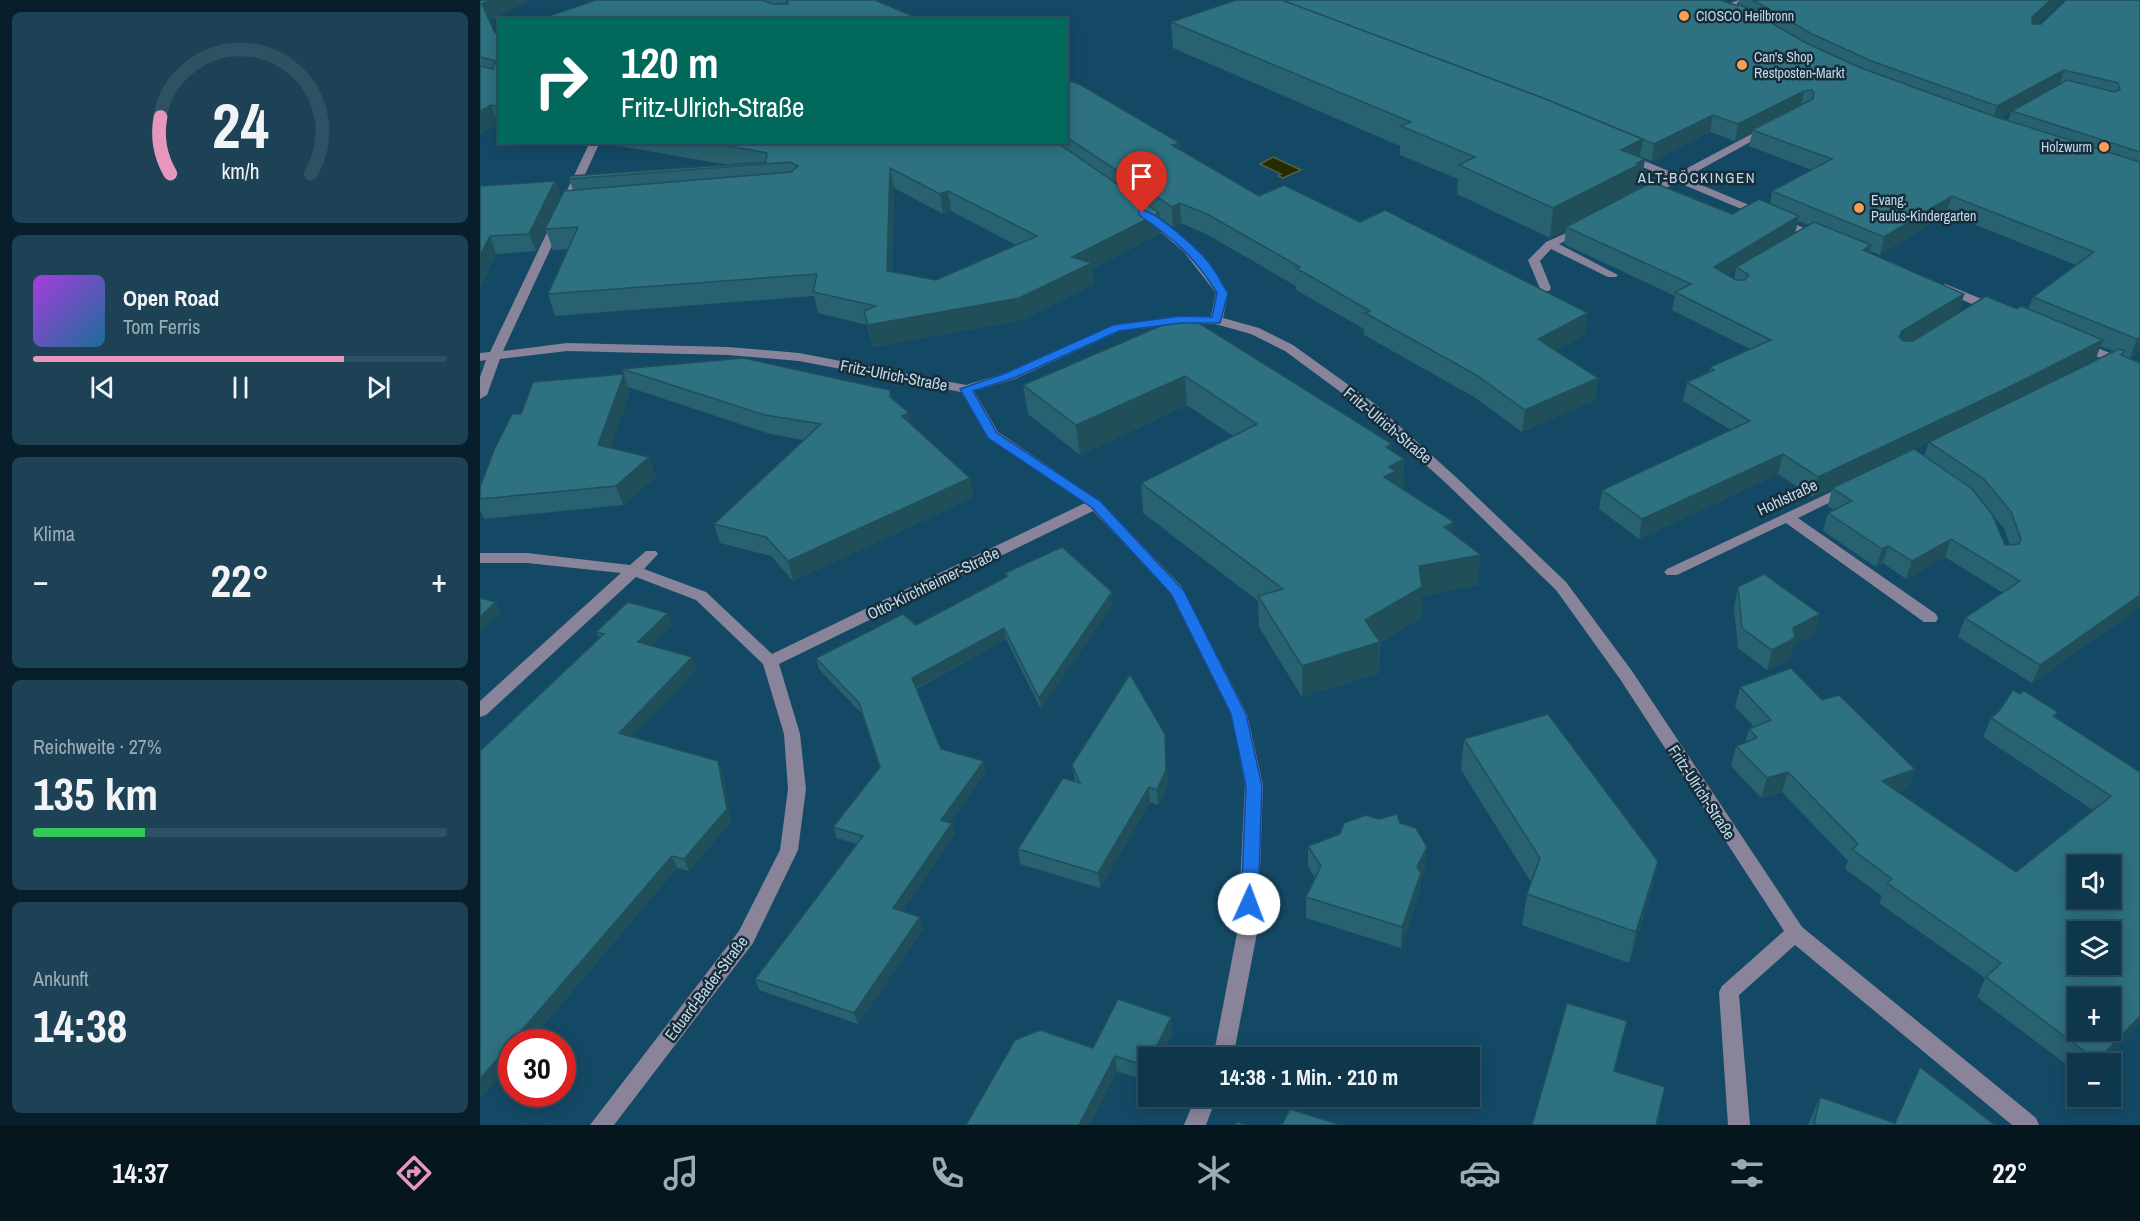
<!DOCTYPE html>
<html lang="de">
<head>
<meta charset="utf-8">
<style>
	body { margin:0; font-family:"Archivo Narrow",sans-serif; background:#1d4256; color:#f1f3f6; height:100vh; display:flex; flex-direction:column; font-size:22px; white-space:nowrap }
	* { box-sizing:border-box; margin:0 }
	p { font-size:20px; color:#9bacb5 }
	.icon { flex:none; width:33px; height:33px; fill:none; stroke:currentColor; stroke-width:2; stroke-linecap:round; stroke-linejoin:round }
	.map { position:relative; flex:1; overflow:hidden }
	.sheet { display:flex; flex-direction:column; gap:12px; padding:12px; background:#081e2a; width:480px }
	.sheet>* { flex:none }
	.banner { position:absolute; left:18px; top:18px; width:570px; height:126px; border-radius:0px; box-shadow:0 3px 15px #0003,0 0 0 2px #2f5164; background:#00695c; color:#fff; overflow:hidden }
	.buttons { position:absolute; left:1587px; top:855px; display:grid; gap:12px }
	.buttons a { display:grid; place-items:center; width:54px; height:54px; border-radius:0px; background:#0f374c; box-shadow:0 3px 15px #0003,0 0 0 2px #2f5164; font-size:30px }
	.speed { position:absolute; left:18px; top:1029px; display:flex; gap:12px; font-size:30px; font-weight:700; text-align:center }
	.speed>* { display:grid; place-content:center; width:78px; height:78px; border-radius:50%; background:#0f374c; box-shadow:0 3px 15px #0003,0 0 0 2px #2f5164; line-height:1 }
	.speed .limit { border:9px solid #d22; background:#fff; color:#111 }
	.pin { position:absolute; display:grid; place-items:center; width:51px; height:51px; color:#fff; margin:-62px -26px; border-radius:50% 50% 50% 0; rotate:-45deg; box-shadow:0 0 6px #0007 }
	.pin .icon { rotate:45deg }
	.me { position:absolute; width:66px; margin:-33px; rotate:2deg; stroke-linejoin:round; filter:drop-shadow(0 0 4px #0008) }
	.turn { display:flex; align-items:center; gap:21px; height:126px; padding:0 24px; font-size:27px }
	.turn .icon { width:78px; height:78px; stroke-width:2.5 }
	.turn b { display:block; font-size:42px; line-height:51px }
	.big { font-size:45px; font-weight:800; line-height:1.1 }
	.sheet .card { flex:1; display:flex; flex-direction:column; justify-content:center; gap:9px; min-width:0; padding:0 21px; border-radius:9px; background:#1d4256 }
	.sheet .dial { align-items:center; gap:0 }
	.dial svg { height:156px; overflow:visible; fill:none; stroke:#2f5164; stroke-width:7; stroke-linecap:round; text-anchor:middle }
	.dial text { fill:#f1f3f6; stroke:none }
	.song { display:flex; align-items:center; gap:18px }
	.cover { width:72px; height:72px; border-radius:9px; background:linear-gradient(135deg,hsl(280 70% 55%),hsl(200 70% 35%)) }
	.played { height:6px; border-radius:3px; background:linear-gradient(90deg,#e797bd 75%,#2f5164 75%) }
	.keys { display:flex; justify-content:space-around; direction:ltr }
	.heat { display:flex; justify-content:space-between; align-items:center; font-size:33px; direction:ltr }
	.charge { height:9px; border-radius:4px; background:linear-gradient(90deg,#34c759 27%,#2f5164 0) }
	.trip { position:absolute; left:658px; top:1047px; width:342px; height:60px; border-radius:0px; background:#0f374c; box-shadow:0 3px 15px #0003,0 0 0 2px #2f5164; font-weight:800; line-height:60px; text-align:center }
	.tabs { display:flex; height:96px; justify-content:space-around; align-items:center; background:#06161e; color:#9bacb5 }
	.tabs .icon { width:42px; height:42px }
	.tabs .selected { color:#e797bd }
	.tabs b { font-size:27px; color:#f1f3f6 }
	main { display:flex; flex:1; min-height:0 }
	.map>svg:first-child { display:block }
</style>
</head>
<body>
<main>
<section class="sheet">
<div class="card dial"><svg viewBox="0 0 100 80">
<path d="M14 69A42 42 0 1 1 86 69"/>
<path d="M14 69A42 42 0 0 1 9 40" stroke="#e797bd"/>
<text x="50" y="56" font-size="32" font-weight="700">24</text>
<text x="50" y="72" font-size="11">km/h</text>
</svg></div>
<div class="card">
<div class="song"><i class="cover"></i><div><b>Open Road</b><p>Tom Ferris</p></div></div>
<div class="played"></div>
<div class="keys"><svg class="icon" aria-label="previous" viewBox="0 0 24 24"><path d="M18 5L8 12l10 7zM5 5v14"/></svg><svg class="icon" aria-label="pause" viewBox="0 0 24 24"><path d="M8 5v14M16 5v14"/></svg><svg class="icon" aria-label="next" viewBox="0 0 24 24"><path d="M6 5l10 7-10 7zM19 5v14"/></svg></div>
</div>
<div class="card"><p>Klima</p>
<div class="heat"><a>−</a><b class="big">22°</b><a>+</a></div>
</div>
<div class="card"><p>Reichweite · 27%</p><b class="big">135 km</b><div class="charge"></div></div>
<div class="card"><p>Ankunft</p><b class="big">14:38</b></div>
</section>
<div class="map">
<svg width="1660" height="1125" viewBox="0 0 1660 1125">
	<rect width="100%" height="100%" fill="#144965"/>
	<path fill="#272b00" stroke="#556046" stroke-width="1.5" d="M793 157 821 170 803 178 798 176 801 174 780 164Z"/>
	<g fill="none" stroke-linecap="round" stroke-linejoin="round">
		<path fill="#898499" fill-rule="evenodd" d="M1259 0H1274L1245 9 1241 6Z
			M1283 128 1292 130 1205 178 1343 236V240H1335L1197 182 1170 197H1162V193L1189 179 1141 157 1150 155 1196 174Z
			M110 142H120L23 351 87 343 248 347 319 353 486 385 525 373 633 325 701 316H731L736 293 704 252 660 214 665 211 669 212C701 235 726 260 748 293L743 318 779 328 813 345 895 404 978 479 1086 582 1152 671 1322 927 1556 1118 1559 1125H1532L1315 945 1259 995 1270 1125H1248L1239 992 1242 986 1304 931 1140 679 1076 590 968 485 885 410 805 351 771 334 735 324H701L640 331 535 379 494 391 518 432 620 501 702 587 767 714 783 785 778 928 753 1058H733L758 928 765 785 751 714 691 593 613 511 299 664 320 734 326 789 318 850 273 943 134 1125H110L259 931 300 850 308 789 304 734 283 664 216 600 156 577 6 715 0 717V701L141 573 47 563H0V553H47L150 565 166 551H176L178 554 164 569 226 592 292 654 605 503 508 438 481 392 319 361 248 355 87 351 20 359 7 395 0 399V377L6 360 0 361V353L10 352Z
			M1102 226 1108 229 1106 231 1079 244 1138 275 1136 277H1128L1071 249 1060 261 1071 288 1069 291H1061L1048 260 1066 242Z
			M1465 284 1519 306 1521 309 1519 312H1511L1461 291 1459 288Z
			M1600 341 1660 365V374L1596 348 1594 345 1596 342Z
			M1368 484 1373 485 1375 488 1373 491 1318 518 1456 614 1458 618 1456 622H1444L1306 523 1197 575H1187L1184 572 1187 569Z
			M716 1096H737L726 1125H704Z"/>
	</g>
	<path fill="#28616f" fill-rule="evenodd" d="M0 0 15 33 20 32V125L18 124 0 134Z
		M116 0H395L57 20Z
		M1259 0H1583L1556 24H1561L1660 0V350L1650 358 1660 363V607L1552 683 1478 637 1485 618 1523 593 1465 557 1426 579 1403 563 1396 567 1343 531 1348 513 1354 510 1348 506 1352 488 1444 456 1449 442 1476 429 1333 497 1298 474 1159 539 1119 509 1122 490 1251 430 1203 401 1207 382 1229 372 1230 367 1270 349 1192 310 1195 296 1084 244 1086 229 1070 238 977 194 978 179 920 155V146L693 48 691 22 1257 6ZM1531 112 1528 121 1519 118ZM1230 132 1255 141 1272 133 1269 146 1332 170 1292 191 1290 204 1252 214 1160 188 1165 159 1160 156 1172 161ZM1466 213 1596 265 1553 297 1548 309H1537L1431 341 1479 312 1484 294 1389 253 1390 251 1400 255ZM1318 221 1329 225 1315 233ZM1256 269 1254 279 1247 275ZM1620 346 1633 351 1537 399 1616 358ZM1513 515 1524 529 1530 545H1525Z
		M586 79 700 150 779 196 1105 335 1076 350 1118 378 1115 400 1042 432 994 397 884 335V329L816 290V286L728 235 701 223 693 227 680 218 681 233 612 269 614 284 542 320 393 347 387 325 338 313 334 296 75 316 68 294 88 249 73 250 66 230 56 251 16 254 0 288V186L75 181 81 197 93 190 89 179 249 165 122 143 586 142ZM414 188 463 214 471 211 536 245 456 280 412 272Z
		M706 315 924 459 923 489 973 534 998 585 942 596 941 618 900 642 899 673 822 697 779 627 778 601 663 513 661 483 753 436 707 405 600 455 548 414 543 385Z
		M142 369 410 390 412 398 429 413 431 424 494 497 313 581 291 556 240 543 234 524 324 440 290 434 148 387 150 393 130 448 169 457 176 477 143 505 4 519 0 510V487L41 414 144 374Z
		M525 573 633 603 561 709 526 639 436 689 461 749 506 772 470 822 475 834 422 911 440 917 443 928 378 1024 279 990 275 979 377 844 357 838 353 827 400 768 382 714 339 669 336 658 436 625 526 578Z
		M1258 587 1340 614 1334 634 1313 645 1310 658 1287 670 1258 648 1254 607Z
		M188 613 192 625 171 645 217 669 152 736 238 761 243 773 251 821 209 871 197 868 0 1099V751L119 638 116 632Z
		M1260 687 1342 700 1435 769 1428 788 1418 792 1536 872 1613 810 1503 737 1511 718 1540 694 1578 712 1575 717 1660 772V1023L1621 1064H1598V1073L1497 997 1505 978 1399 903 1402 896 1365 869 1368 861 1302 792 1281 798 1251 766 1256 746 1265 743 1269 729 1274 727 1255 707Z
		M685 734 688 785 678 805 670 802 620 888 540 864 538 849 595 781 592 765Z
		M984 739 1178 861 1171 892 1149 963 1042 925 1047 894 1051 882 981 770Z
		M899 819 920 823 946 867 941 877 939 894 921 948 826 918V897L835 878 828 866V846L860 834Z
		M693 1032 680 1058H669L668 1081 637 1071 613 1048Z
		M1340 1097 1415 1123 1515 1125H1328Z"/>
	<path fill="#204f5a" d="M11 0H50L8 22 2 4Z
		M1571 0H1583L1547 32 1552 17Z
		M1584 70 1579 86 1512 123 1517 106Z
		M1324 91 1321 107 1272 130V133L1255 141 1258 124Z
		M11 105 18 124 0 134V111Z
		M1233 115 1230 132 1172 161 1174 144Z
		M1163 139 1159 161 1165 159 1160 188 1086 227V229L1070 238 1073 208 1141 150Z
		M700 143 701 162 692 145Z
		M410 168 414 188 411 292 407 271Z
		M75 181 81 198 56 251 49 234Z
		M468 191 471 211 463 214 460 194Z
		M1472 196 1466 213 1400 255 1404 237Z
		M700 203 701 223 693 227 692 207Z
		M679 213 681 233 612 269 614 284 542 320 393 347 388 325 592 257Z
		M1319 216 1315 233 1256 267V269L1231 284 1234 267Z
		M10 236 16 254 0 288V256Z
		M1391 245 1387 263 1383 250Z
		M1484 294 1479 312 1417 349 1419 337 1422 331Z
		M1108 313 1105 335 1056 361 1058 339Z
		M1660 337V350L1650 358 1657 339Z
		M1623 340 1616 358 1513 411 1333 497 1338 477Z
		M144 374 150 393 125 464 118 445Z
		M705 376 707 405 600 455 596 425Z
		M1118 378 1115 400 1042 432 1045 410Z
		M429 413 433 432 422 416Z
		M912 444 911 466 924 459 923 489 903 508 906 447Z
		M1303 454 1298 474 1159 539 1162 519Z
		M169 457 176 477 143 505 136 486Z
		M490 478 494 497 313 581 308 561Z
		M974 522 971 552 964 527Z
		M1471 539 1465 557 1426 579 1432 561Z
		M1408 546 1403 563 1396 567 1402 549Z
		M1001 555 998 585 942 596 941 618 899 642V673L822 697V666L885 620 939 566Z
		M632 592 633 603 561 709 559 698Z
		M1660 595V607L1552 683 1560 665Z
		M16 602 21 613 0 631V617Z
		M188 613 192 625 163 653 158 642Z
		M1340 614 1334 634 1313 645 1310 658 1287 670 1292 650 1313 628Z
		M524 628 526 639 434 689 432 678Z
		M212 657 217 669 144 745 139 733Z
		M685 734 688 785 678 805 677 790Z
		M238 761 243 773 251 821 209 871 204 859Z
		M504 761 506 772 464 831 461 820Z
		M1435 769 1428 788 1396 801 1402 781Z
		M1308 772 1302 792 1281 798 1287 778Z
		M669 787 670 802 620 888 618 873Z
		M472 823 475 834 416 920 413 908Z
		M947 847 946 867 941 877 939 894 921 948 922 927 937 867Z
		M192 856 197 868 48 1042H32V1062L0 1099V1079Z
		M1178 861 1171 892 1149 963 1156 932Z
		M440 917 443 928 378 1024 374 1013Z
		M1660 1016V1023L1621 1064H1615L1617 1061Z
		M691 1017 693 1032 680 1058H671Z
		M635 1056 637 1071 610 1125H599Z
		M669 1061V1080L668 1081 666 1066Z"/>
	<path fill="#2e7181" stroke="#204f5a" stroke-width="1.5" fill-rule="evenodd" d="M0 0H11L2 4 15 33 20 32V107L11 105 0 111V66L13 69 16 61 0 57Z
		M116 0H282L292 4H308L307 0H306H395L442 20H57Z
		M756 0H802L1063 98 1163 139 1141 150 1165 159 1157 163 1160 164 1073 208 979 165 995 157 921 126 931 122 691 22Z
		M802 0H1241L1258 6V3L1324 42 1381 68 1513 116 1660 162V337L1657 339 1553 297 1614 252 1472 196 1404 237 1292 191 1352 159 1272 130 1333 99 1334 93 1332 90 1324 91 1258 124 1233 115 1174 144 1063 98Z
		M1273 0H1571L1552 17V24H1561L1586 0H1660V152L1532 111 1587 80 1634 92 1640 90 1638 83 1584 70 1517 106 1389 60 1332 34Z
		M586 79 601 85 700 143 692 145 779 196 804 185 880 222 905 210 1108 313 1058 339 1118 378 1045 410 996 375 885 313 890 311 816 268 820 267 727 214 700 203 692 207 586 137Z
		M228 142H576L679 213 592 257 612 263 539 298 388 325 384 311 396 306 333 292 337 274 68 294 98 227 65 229 84 191 311 172 318 166 310 162 89 179 90 176 286 162 287 153ZM410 168 460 194 468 191 557 236 456 280 407 271Z
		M75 181 49 234 10 236 0 256V186Z
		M1172 182 1252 214 1279 199 1319 216 1234 267 1256 280H1265L1269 275 1256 267 1334 222 1391 245 1383 250 1484 294 1422 331 1419 337 1423 341H1433L1506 296 1537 309 1541 306 1623 340 1519 392 1338 477 1303 454 1162 519 1122 490 1270 421 1207 382 1234 370 1230 367 1291 340 1195 292 1211 284 1086 227Z
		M706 315 912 444 906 447 924 459 909 467 916 471 904 477 974 522 964 527 1001 555 939 566 942 587 885 620 900 642 822 666 778 596 803 589 661 483 777 424 705 376 596 425 543 385Z
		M1639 349 1645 351 1641 355 1660 363V595L1560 665 1485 618 1540 581 1471 539 1432 561 1408 546 1402 549 1348 513 1372 501 1352 488 1434 449 1491 488 1512 514 1525 545 1539 544 1541 539 1531 512 1504 479 1449 442Z
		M263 358 410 390V397L429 413 422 416 490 478 308 561 286 537 234 524 341 424 285 415 142 369Z
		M144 374 118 445 169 457 136 486 0 499V487L15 448 32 414H41L53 382Z
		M582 547 632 592 559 698 524 628 432 678 461 749 504 761 461 820 472 823 413 908 440 917 374 1013 275 979 383 836 353 827 400 767 379 703 336 658 423 614 436 625 528 576 525 573Z
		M1284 574 1340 614 1313 628 1315 638 1292 650 1262 628 1258 587Z
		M0 598 16 602 0 617Z
		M148 602 188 613 158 642 212 657 139 733 238 761 247 809 204 859 192 856 0 1079V751L124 634 116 632Z
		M1311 668 1342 700 1359 695 1435 769 1402 781 1536 872 1631 796 1511 718 1519 711 1533 690 1540 694 1544 691 1578 712 1573 716 1660 772V1016L1617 1061 1506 977 1521 963 1407 883 1412 879 1372 849 1378 844 1308 772 1287 778 1256 746 1277 738 1269 729 1291 720 1260 687ZM1598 866H1630V898H1598ZM1598 932H1630V964H1598ZM1598 998H1630V1030H1598Z
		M650 674 685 734 686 770 677 790 669 787 618 873 538 849 583 778 600 783 592 765Z
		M1068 714 1178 861 1156 932 1047 894 1060 858 984 739Z
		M917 814 920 823 936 828 947 847 937 867 941 873 922 927 826 897 841 866 828 846 860 834 864 823 886 815 899 819Z
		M638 999 691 1017 671 1058H669V1061L666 1066 635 1056 599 1125H486L535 1040 560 1030 613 1048Z
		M1087 1003 1147 1021 1134 1071 1185 1087 1176 1125H1052Z
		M1440 1067 1515 1125H1334L1340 1097 1415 1123Z
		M810 1109 861 1125H802Z
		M756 1121 767 1125H755Z"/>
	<path fill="#1a73e8" stroke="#114b97" stroke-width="1.5" d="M659 210C674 208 720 251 730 264 737 273 742 284 748 293L740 323H701L639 331 534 378 493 391 517 433 620 501 704 591 766 714 782 786 778 904 775 909 769 911 763 909 761 904 766 786 751 714 691 594 611 507 508 438 480 389 526 373 633 325 701 316 732 317 737 293C714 256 694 239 659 215Z"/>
	<g fill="#fc9d54" stroke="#182d3a" stroke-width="2">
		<circle cx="1204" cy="16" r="6"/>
		<circle cx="1262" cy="65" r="6"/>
		<circle cx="1624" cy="147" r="6"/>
		<circle cx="1379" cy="208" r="6"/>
	</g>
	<g text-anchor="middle" stroke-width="5" stroke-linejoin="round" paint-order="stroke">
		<g font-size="14" fill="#c1dbeb" stroke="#182d3a" text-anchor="start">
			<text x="1216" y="21">CIOSCO Heilbronn</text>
			<text x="1274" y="62">Can's Shop<tspan x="1274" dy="16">Restposten-Markt</tspan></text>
			<text x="1612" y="152" text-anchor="end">Holzwurm</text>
			<text x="1391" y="205">Evang.<tspan x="1391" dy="16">Paulus-Kindergarten</tspan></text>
		</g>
		<g font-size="15" letter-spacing="1.5" fill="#c1dbeb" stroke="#182d3a">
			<text x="1217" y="183">ALT-BÖCKINGEN</text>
		</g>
		<g font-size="16" fill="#c1dbeb" stroke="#182d3a">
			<text transform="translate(414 375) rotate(11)" y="6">Fritz-Ulrich-Straße</text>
			<text transform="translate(908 425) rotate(40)" y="6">Fritz-Ulrich-Straße</text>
			<text transform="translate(1307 497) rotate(-25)" y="6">Hohlstraße</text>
			<text transform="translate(453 583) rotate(-26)" y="6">Otto-Kirchheimer-Straße</text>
			<text transform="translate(1222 792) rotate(57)" y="6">Fritz-Ulrich-Straße</text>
			<text transform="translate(226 988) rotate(-53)" y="6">Eduard-Bader-Straße</text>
		</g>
	</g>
</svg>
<div class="buttons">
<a><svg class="icon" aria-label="sound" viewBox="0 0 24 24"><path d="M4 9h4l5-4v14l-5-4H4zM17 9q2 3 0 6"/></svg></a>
<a><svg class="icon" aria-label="layers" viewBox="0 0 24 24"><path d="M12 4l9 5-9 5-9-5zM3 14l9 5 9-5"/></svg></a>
<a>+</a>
<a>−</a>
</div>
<div class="speed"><div class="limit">30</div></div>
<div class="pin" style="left:662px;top:213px;background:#d93025"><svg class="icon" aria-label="arrive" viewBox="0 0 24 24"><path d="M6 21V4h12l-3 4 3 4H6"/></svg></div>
<svg class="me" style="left:769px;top:904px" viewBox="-20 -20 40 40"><circle r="19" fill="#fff"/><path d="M0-13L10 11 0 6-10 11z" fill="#1a73e8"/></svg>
<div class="trip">14:38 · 1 Min. · 210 m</div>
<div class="banner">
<div class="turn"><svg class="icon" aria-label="right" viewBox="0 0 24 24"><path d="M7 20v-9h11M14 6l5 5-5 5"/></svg><div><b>120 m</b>Fritz-Ulrich-Straße</div></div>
</div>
</div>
</main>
<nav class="tabs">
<b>14:37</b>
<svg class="icon selected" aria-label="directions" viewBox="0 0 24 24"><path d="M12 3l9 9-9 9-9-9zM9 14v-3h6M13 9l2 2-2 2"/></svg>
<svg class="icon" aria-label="music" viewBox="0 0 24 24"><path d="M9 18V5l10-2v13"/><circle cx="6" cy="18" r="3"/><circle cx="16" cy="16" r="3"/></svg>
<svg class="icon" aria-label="phone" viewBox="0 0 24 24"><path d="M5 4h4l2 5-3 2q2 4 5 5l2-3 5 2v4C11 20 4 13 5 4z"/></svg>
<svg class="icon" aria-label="climate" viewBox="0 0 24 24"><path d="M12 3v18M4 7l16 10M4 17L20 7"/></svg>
<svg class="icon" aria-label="car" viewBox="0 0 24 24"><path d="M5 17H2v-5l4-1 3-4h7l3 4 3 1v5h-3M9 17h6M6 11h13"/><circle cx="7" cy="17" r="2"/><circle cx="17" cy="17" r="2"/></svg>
<svg class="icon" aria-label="filters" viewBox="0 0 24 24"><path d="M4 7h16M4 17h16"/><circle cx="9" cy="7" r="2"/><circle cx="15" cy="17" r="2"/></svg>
<b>22°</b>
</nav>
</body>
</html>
